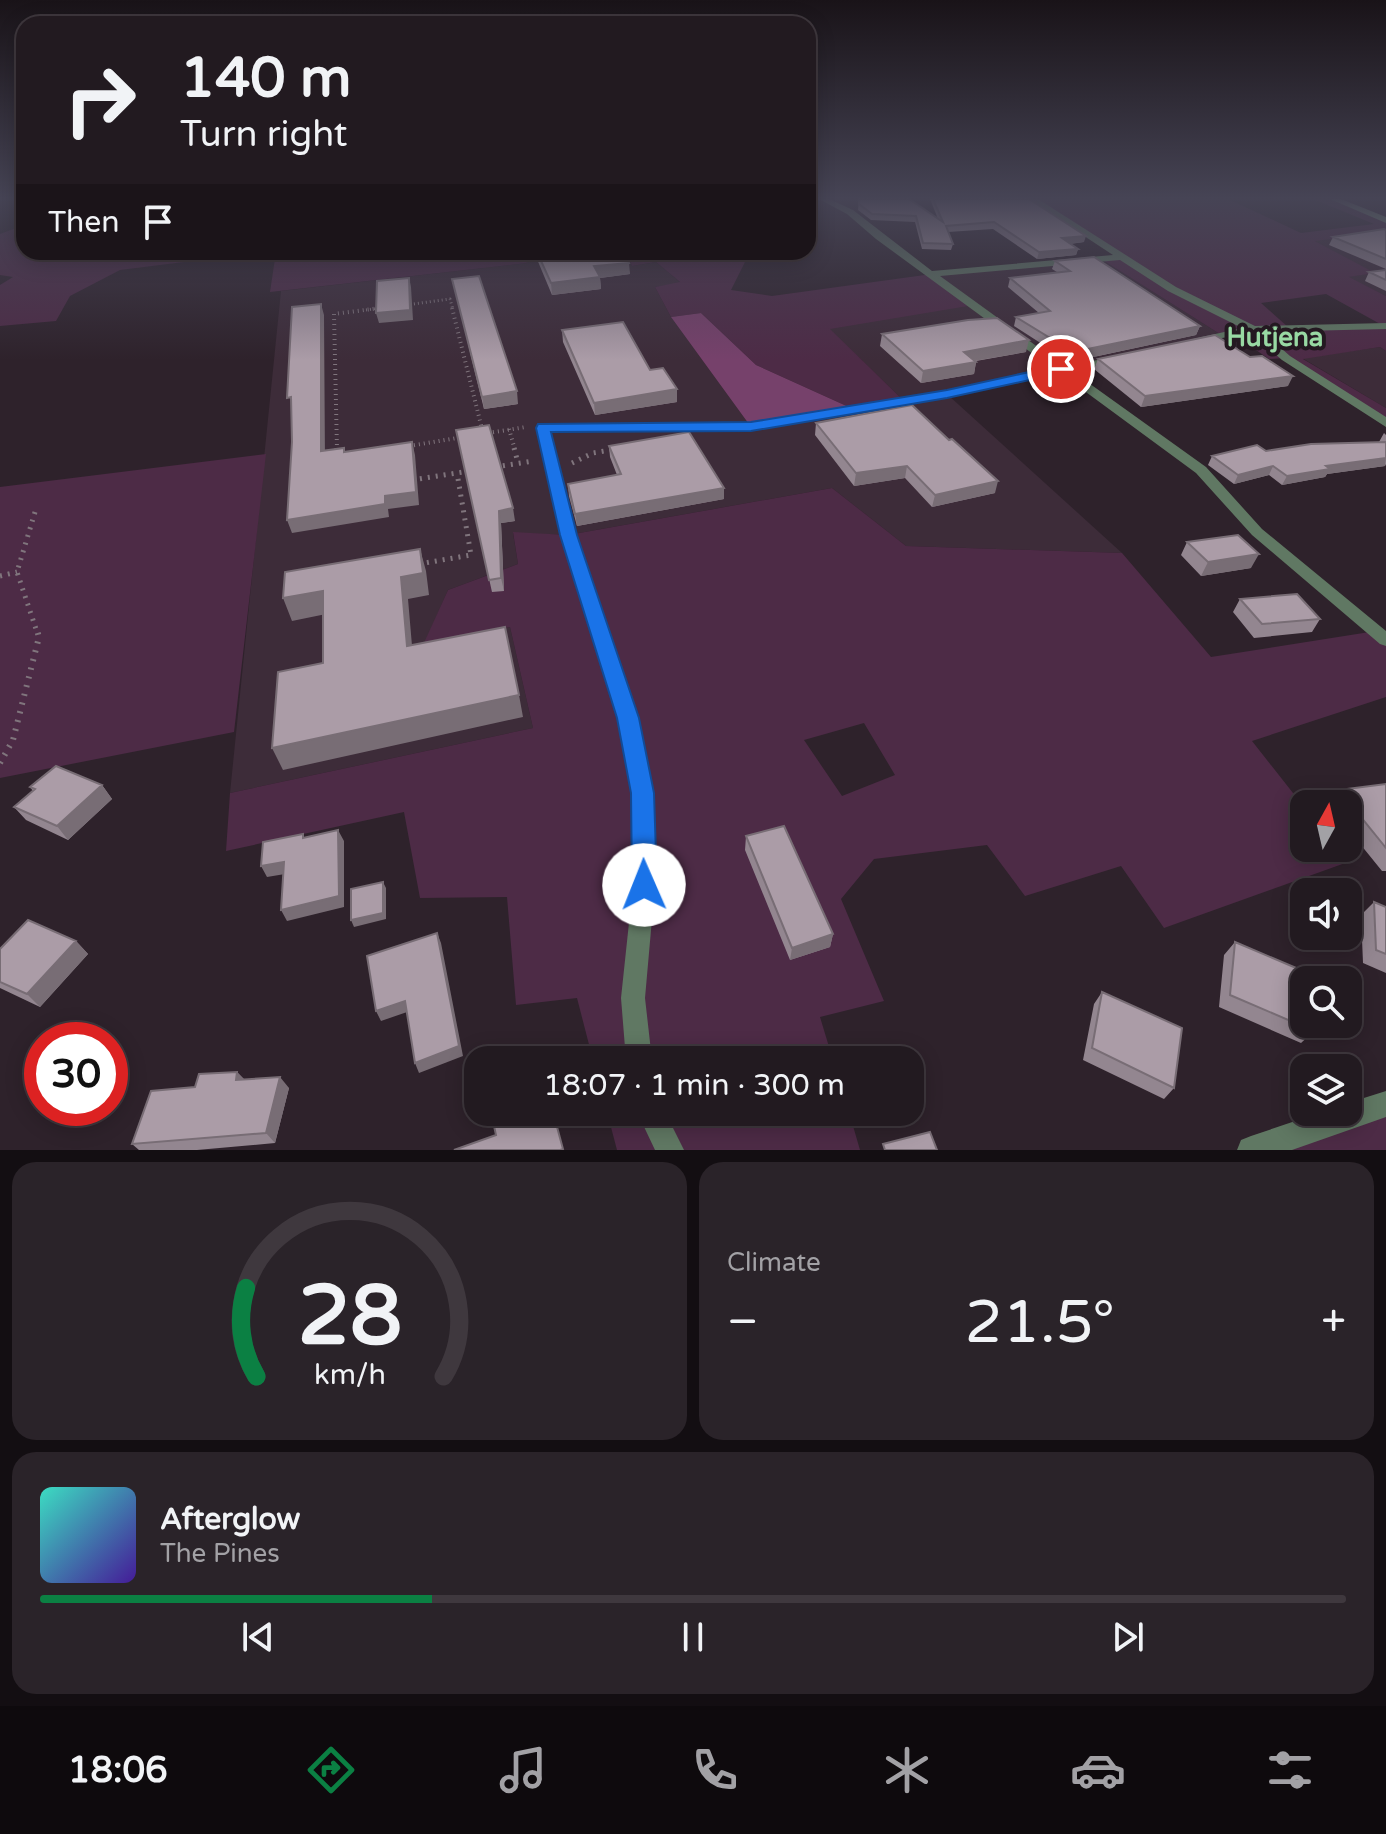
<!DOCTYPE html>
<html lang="en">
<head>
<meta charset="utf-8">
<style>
	body { margin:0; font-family:"Varela Round",sans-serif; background:#2a2329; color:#f1f3f6; height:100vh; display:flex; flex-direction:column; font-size:30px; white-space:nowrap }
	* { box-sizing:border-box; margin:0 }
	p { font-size:26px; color:#a2a1a5 }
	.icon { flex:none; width:44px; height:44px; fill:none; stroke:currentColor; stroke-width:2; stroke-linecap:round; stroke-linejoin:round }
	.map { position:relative; height:1150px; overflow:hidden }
	.side { display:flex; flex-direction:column; gap:12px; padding:12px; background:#130e12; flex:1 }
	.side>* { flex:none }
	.top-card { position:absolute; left:16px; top:16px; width:800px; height:244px; border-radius:24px; box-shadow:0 4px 20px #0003,0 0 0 2px #3f383e; background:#221a20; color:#f1f3f6; overflow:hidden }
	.needle { width:52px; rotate:8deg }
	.fabs { position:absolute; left:1290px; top:790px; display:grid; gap:16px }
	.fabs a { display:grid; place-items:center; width:72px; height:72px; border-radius:16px; background:#221a20; box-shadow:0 4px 20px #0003,0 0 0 2px #3f383e; font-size:40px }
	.speed { position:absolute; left:24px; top:1022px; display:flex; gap:16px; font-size:40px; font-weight:700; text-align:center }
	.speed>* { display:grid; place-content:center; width:104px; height:104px; border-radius:50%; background:#221a20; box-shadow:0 4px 20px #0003,0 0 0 2px #3f383e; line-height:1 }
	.speed .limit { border:12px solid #d22; background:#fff; color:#111 }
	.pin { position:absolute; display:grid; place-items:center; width:68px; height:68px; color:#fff; margin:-34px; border:4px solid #fff; border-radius:50%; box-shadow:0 2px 8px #0007 }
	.me { position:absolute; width:88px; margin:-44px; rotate:359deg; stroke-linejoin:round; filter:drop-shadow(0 0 6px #0008) }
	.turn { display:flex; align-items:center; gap:28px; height:168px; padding:0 32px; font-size:36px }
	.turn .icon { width:104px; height:104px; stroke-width:2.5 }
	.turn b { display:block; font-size:56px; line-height:68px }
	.then { display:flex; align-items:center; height:76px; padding:0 32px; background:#0003; gap:16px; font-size:30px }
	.big { font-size:60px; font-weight:600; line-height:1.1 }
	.side .widget { flex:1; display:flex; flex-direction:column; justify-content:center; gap:12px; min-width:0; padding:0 28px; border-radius:24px; background:#2a2329 }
	.side .dial { align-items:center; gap:0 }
	.dial svg { height:208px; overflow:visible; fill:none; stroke:#3f383e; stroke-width:7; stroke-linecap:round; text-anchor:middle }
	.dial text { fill:#f1f3f6; stroke:none }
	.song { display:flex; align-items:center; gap:24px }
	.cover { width:96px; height:96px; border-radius:12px; background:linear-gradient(135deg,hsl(170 70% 55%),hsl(260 70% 35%)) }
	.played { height:8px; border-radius:4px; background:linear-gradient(90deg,#0b8043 30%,#3f383e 30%) }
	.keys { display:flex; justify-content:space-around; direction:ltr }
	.heat { display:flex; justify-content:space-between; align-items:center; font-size:44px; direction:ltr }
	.side .tiles { flex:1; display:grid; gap:12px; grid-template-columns:1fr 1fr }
	.widget:last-child { grid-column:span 2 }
	.trip { position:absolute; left:464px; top:1046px; width:460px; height:80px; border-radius:24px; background:#221a20; box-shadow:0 4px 20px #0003,0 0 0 2px #3f383e; font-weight:600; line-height:80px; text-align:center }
	.dock { display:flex; height:128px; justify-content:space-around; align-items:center; background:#0e0a0d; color:#a2a1a5 }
	.dock .icon { width:56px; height:56px }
	.dock .on { color:#0b8043 }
	.dock b { font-size:36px; color:#f1f3f6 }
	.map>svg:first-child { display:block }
</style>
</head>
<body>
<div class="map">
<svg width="1386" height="1150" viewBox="0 0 1386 1150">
	<rect width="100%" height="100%" fill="#2e222b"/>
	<path fill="#3d2c39" d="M1386 232V296L1347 277 1373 273 1313 240Z
		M523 252H627L632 266 656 262 681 283 655 287 671 317 751 427 903 400 829 329 932 274 1101 259 1223 336 948 395 1122 553 906 546 832 488 568 535 513 533 518 564 448 590 424 645 510 627 533 728 230 793 281 291 527 263Z
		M1380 347 1386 351V408L1302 358Z"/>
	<path fill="#4d2b46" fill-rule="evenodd" d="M1032 199H1228L1301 233 1374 224 1313 199H1334L1386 220V232L1315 241 1375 273 1349 277 1386 296V351L1380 347 1303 359 1386 408V423L1286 358 1269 359 1233 334 1223 336 1101 259 1121 256ZM1326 294 1382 325 1288 327 1261 303Z
		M24 225V252H214L200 260 120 270 70 296 56 321 0 326V285L13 277 0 275V234Z
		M808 251 811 254 745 262 731 290 772 296 932 274 974 305 830 329 904 401 851 408 756 365 701 313 671 317 655 287 680 282 656 262 632 266 626 253Z
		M276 252H523L527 263 270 292Z
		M266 454 234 732 0 778V487Z
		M832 488 906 546 1122 553 1211 657 1376 631 1386 640V697L1252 741 1304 807V848H1337L1348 862 1164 928 1121 866 1025 896 987 845 874 859 841 899 884 1001 820 1017 833 1060H593L577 998 516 1005 507 897 420 898 404 812 226 851 230 793 533 728 510 627 423 645 448 590 518 564 513 532 568 535ZM864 723 895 775 842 796 804 740Z
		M1386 1104V1150H1251Z
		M607 1112H849L860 1150H617Z"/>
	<path fill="#76416b" d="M701 313 756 365 851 408 751 427 671 317Z"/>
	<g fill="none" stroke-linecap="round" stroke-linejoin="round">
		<path stroke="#80757d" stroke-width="3" stroke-dasharray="1 3" stroke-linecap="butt" d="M406 305 450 299 453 310
			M366 310 380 308"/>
		<path stroke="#80757d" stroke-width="4" stroke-dasharray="1 4" stroke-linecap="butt" d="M452 308 483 433
			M509 429 515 450
			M488 433 526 427
			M409 446 463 437
			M337 450 334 314 380 308
			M610 450 616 449"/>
		<path stroke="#80757d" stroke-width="5" stroke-dasharray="2 6" stroke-linecap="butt" d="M337 448V454
			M514 448 518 463
			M572 463 593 453 616 449
			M495 467 533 461
			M412 480 470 471
			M35 512 17 572 36 629
			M419 564 471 555 457 473
			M0 576 17 572"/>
		<path stroke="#80757d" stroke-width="6" stroke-dasharray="2 7" stroke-linecap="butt" d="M0 763 13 740 39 637 36 627"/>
		<path fill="#607863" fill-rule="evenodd" d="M819 199H829L853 210 932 271 1113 255 1028 199H1038L1176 287 1255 326 1386 323V329L1263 332 1290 356 1386 417V427L1282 360 1251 333 1193 343V339L1242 328 1168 291 1120 260 940 276 1064 366 1120 356V360L1072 371 1206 467 1262 529 1386 631V646L1380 644 1252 535 1196 473 1060 373 947 398 751 431 550 432 576 535 637 718 652 793 655 885 645 998 652 1060H626L621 998 633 885 632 793 619 718 560 535 537 428 543 424 751 423 947 390 1052 368 876 239 847 214Z
			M1386 1091V1117L1292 1150H1237L1241 1140 1251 1136 1322 1112H1348V1103Z
			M637 1112H665L684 1150H655Z"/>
		<path fill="#80a786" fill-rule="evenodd" d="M1330 199H1341L1386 217V223Z"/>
	</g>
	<path fill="#938690" d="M859 199 938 219 930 199H1029L1084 242 1070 244 1078 249 1076 255 1037 259 993 229 948 232 953 244 951 250 922 249 915 222 871 220 858 210Z
		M1386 230V269L1329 245 1333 237Z
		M534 252H624L630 274 600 278 601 289 552 295Z
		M1055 261 1200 326 1196 335 1070 362 1014 326 1016 317 1039 313 1008 287 1010 278 1057 272 1052 269Z
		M1386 270V291L1365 281 1369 272Z
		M452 279 518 404 484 409Z
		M562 330 677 402 595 415 563 342Z
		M882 334 1026 352 976 361V362L974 374 921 383 880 346Z
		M1098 359 1288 386 1141 407 1094 369Z
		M816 423 995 493 932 507 905 478 854 486 815 435Z
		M456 430 515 521 501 523 504 591 492 592Z
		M1384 433 1386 435V464L1385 466 1327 474 1325 477 1282 485 1269 475 1234 484 1208 465 1212 456 1379 442Z
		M609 446 724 499 577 526 569 496 568 484 617 475 610 457Z
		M1187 542 1251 568 1201 576 1181 555Z
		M1240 599 1320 619 1312 632 1254 638 1233 612Z
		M1386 784V871H1382L1348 829V804H1328L1339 790Z
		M102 785 112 799 68 840 26 820 14 807 33 791 30 787Z
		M746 836 833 934 830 947 790 960 745 850Z
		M1374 902 1386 907V973L1363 963 1361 915Z
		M76 941 88 954 40 1007 0 988V949Z
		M1235 942 1314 1031 1301 1043 1219 1007 1224 955Z
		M1102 992 1174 1088 1164 1099 1083 1060 1094 1004Z
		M237 1072 244 1079 289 1088 275 1143 197 1150H139L132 1144 195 1087Z"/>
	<path fill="#786d75" d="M1086 236 1084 242 1060 245 1062 238Z
		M1078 249 1076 255 1037 259 1039 252Z
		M629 263 630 274 600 278 601 289 552 295 551 283 594 266Z
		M409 278 411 287 413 320 379 323 376 313Z
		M321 304 324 315 325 464 321 451Z
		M1200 326 1196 335 1070 362 1073 352Z
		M1029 340 1026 352 962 363 964 352Z
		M976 362 974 374 921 383 923 371Z
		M1293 376 1288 386 1141 407 1145 396Z
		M677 389V402L595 415 594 403Z
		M517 391 518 404 484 409 482 397Z
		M412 442 415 455 419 505 388 509 389 517 292 533 287 520 385 496Z
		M1386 458 1385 466 1327 474 1325 477 1282 485 1287 476 1326 466Z
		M907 466 905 478 854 486 856 473Z
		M1273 466 1269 475 1234 484 1238 475Z
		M998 481 995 493 932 507 935 495Z
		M724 488V499L577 526 575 514Z
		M513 508 515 521 501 523 504 591 501 578 499 511Z
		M420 549 426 571 429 595 408 599 414 669 407 646 401 577Z
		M1259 554 1251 568 1201 576 1208 562Z
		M323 591 331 613 292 621 283 598Z
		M519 695 523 717 283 770 272 748Z
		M102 785 112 799 68 840 57 826Z
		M338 830 344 841V907L287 921 281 910Z
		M284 862 291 873 267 877 261 866Z
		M383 882 386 888V919L354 927 351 920Z
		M437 933 441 943 463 1056 419 1073 415 1063Z
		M833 934 830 947 790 960 792 948Z
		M76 941 88 954 40 1007 27 994Z
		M405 1001 410 1011 381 1021 376 1011Z
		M237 1072 247 1083 236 1080Z
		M280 1077 289 1088 275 1143 266 1133Z"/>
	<path fill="#ab9ca7" stroke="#786d75" stroke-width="2" d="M859 199H909L943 222 933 199H1029L1086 236 1062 238 1078 249 1039 252 994 222 946 226 953 244 923 243 916 216 872 214 859 204Z
		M1384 229 1386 230V259L1333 237Z
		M537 252H624L629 263 594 266 600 277 551 283Z
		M1094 257 1200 326 1073 352 1016 317 1050 311 1010 278 1070 271 1055 261Z
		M1386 270V280L1369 272Z
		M479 276 517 391 482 397 452 279Z
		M409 278 410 310 376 313 377 281Z
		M321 304V451L344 448V452L412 442 416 492 385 496V504L287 520 292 442 291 397 287 398 292 307Z
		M997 318 1029 340 964 352 976 362 923 371 882 334 968 320Z
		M623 322 650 370 663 368 677 389 594 403 562 330Z
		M1215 335 1250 357 1262 356 1293 376 1145 396 1098 359Z
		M912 405 949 440 952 439 998 481 935 495 907 466 856 473 816 423Z
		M489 425 513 508 499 511 501 578 489 580 456 430Z
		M689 432 724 488 575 514 568 484 621 474 609 446Z
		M1386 442V458L1326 466 1330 469 1287 476 1273 466 1238 475 1212 456 1257 445 1266 451 1311 444Z
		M1238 535 1259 554 1208 562 1187 542Z
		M420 549 423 573 401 577 407 646 505 627 519 695 272 748 278 672 323 663V591L283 598 285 572Z
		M1297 594 1320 619 1262 624 1240 599Z
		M56 766 102 785 57 826 14 807 35 789 30 787Z
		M1386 784V848L1339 790Z
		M784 826 833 934 792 948 746 836Z
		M338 830 339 896 281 910 284 862 261 866 263 842 303 834V838Z
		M383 882V913L351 920V889Z
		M1374 902 1386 907V954L1376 950Z
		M28 920 76 941 27 994 0 982V949Z
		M437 933 459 1046 415 1063 405 1001 376 1011 367 956Z
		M1235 942 1315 976V980H1304V1024H1315L1314 1031 1230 995Z
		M1102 992 1182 1028 1174 1088 1092 1048Z
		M538 1049 541 1060H511Z
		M237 1072 236 1080 280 1077 266 1133 132 1144 151 1091 195 1087 199 1074Z
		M491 1112H553L563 1149 560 1150H454L496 1135Z
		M930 1132 937 1150H885L883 1144Z"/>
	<linearGradient id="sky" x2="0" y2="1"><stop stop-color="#191318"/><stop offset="0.55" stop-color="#464455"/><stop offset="1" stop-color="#464455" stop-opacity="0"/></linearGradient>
	<rect width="1386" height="360" fill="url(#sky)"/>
	<path fill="#1a73e8" stroke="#114b97" stroke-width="2" d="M1061 365 1067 369 1066 372 947 398 751 431 551 432 577 535 639 718 654 793 657 885 653 893 644 897 635 893 632 885 631 793 617 718 560 535 536 428 538 424 751 422 947 390Z"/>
	<g text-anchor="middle" stroke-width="8" stroke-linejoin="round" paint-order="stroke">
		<g font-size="26" font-weight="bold" fill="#98d9a3" stroke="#241921">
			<text x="1275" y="346">Hutjena</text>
		</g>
	</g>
</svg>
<div class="fabs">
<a><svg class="needle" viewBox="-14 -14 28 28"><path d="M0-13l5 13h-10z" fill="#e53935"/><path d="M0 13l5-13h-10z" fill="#a2a1a5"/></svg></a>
<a><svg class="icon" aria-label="sound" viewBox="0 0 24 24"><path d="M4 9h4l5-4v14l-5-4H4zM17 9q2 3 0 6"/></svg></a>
<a><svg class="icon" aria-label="search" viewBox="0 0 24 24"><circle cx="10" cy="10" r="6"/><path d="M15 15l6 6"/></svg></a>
<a><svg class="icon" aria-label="layers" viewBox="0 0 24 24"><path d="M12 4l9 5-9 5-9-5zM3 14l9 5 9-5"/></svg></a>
</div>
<div class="speed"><div class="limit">30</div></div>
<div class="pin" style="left:1061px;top:369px;background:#d93025"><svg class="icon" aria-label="arrive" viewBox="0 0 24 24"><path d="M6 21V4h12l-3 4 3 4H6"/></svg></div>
<svg class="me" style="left:644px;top:885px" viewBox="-20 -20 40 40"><circle r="19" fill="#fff"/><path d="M0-13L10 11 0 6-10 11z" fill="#1a73e8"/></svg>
<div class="trip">18:07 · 1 min · 300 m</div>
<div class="top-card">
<div class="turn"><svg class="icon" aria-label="right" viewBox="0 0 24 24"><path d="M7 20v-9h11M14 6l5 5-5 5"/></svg><div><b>140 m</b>Turn right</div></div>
<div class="then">Then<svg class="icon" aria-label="arrive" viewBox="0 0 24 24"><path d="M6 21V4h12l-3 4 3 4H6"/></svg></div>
</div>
</div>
<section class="side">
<div class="tiles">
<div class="widget dial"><svg viewBox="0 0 100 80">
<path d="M14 69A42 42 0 1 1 86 69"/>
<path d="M14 69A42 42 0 0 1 10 35" stroke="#0b8043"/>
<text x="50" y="56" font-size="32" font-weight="700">28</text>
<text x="50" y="72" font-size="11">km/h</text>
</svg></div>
<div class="widget"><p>Climate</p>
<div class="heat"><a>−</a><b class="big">21.5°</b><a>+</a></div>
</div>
<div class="widget">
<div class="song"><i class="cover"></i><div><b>Afterglow</b><p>The Pines</p></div></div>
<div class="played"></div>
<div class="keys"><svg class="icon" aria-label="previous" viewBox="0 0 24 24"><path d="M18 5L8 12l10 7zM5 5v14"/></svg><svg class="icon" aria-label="pause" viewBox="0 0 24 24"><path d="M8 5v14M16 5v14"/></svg><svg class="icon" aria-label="next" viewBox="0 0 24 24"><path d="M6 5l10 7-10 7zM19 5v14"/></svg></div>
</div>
</div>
</section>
<nav class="dock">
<b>18:06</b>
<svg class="icon on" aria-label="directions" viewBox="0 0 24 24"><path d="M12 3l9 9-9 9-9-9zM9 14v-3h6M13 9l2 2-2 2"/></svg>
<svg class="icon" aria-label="music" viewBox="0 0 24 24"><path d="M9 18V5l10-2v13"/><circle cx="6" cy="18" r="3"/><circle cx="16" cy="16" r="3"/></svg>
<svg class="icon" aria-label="phone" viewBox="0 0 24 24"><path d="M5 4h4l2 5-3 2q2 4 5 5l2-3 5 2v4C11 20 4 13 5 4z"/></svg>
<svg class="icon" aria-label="climate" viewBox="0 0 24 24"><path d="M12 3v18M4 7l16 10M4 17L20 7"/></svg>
<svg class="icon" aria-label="car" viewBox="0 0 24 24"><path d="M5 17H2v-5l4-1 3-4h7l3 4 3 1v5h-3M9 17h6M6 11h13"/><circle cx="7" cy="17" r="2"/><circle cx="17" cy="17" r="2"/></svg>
<svg class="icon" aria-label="filters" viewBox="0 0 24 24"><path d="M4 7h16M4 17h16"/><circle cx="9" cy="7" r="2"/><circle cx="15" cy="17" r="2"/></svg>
</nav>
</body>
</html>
